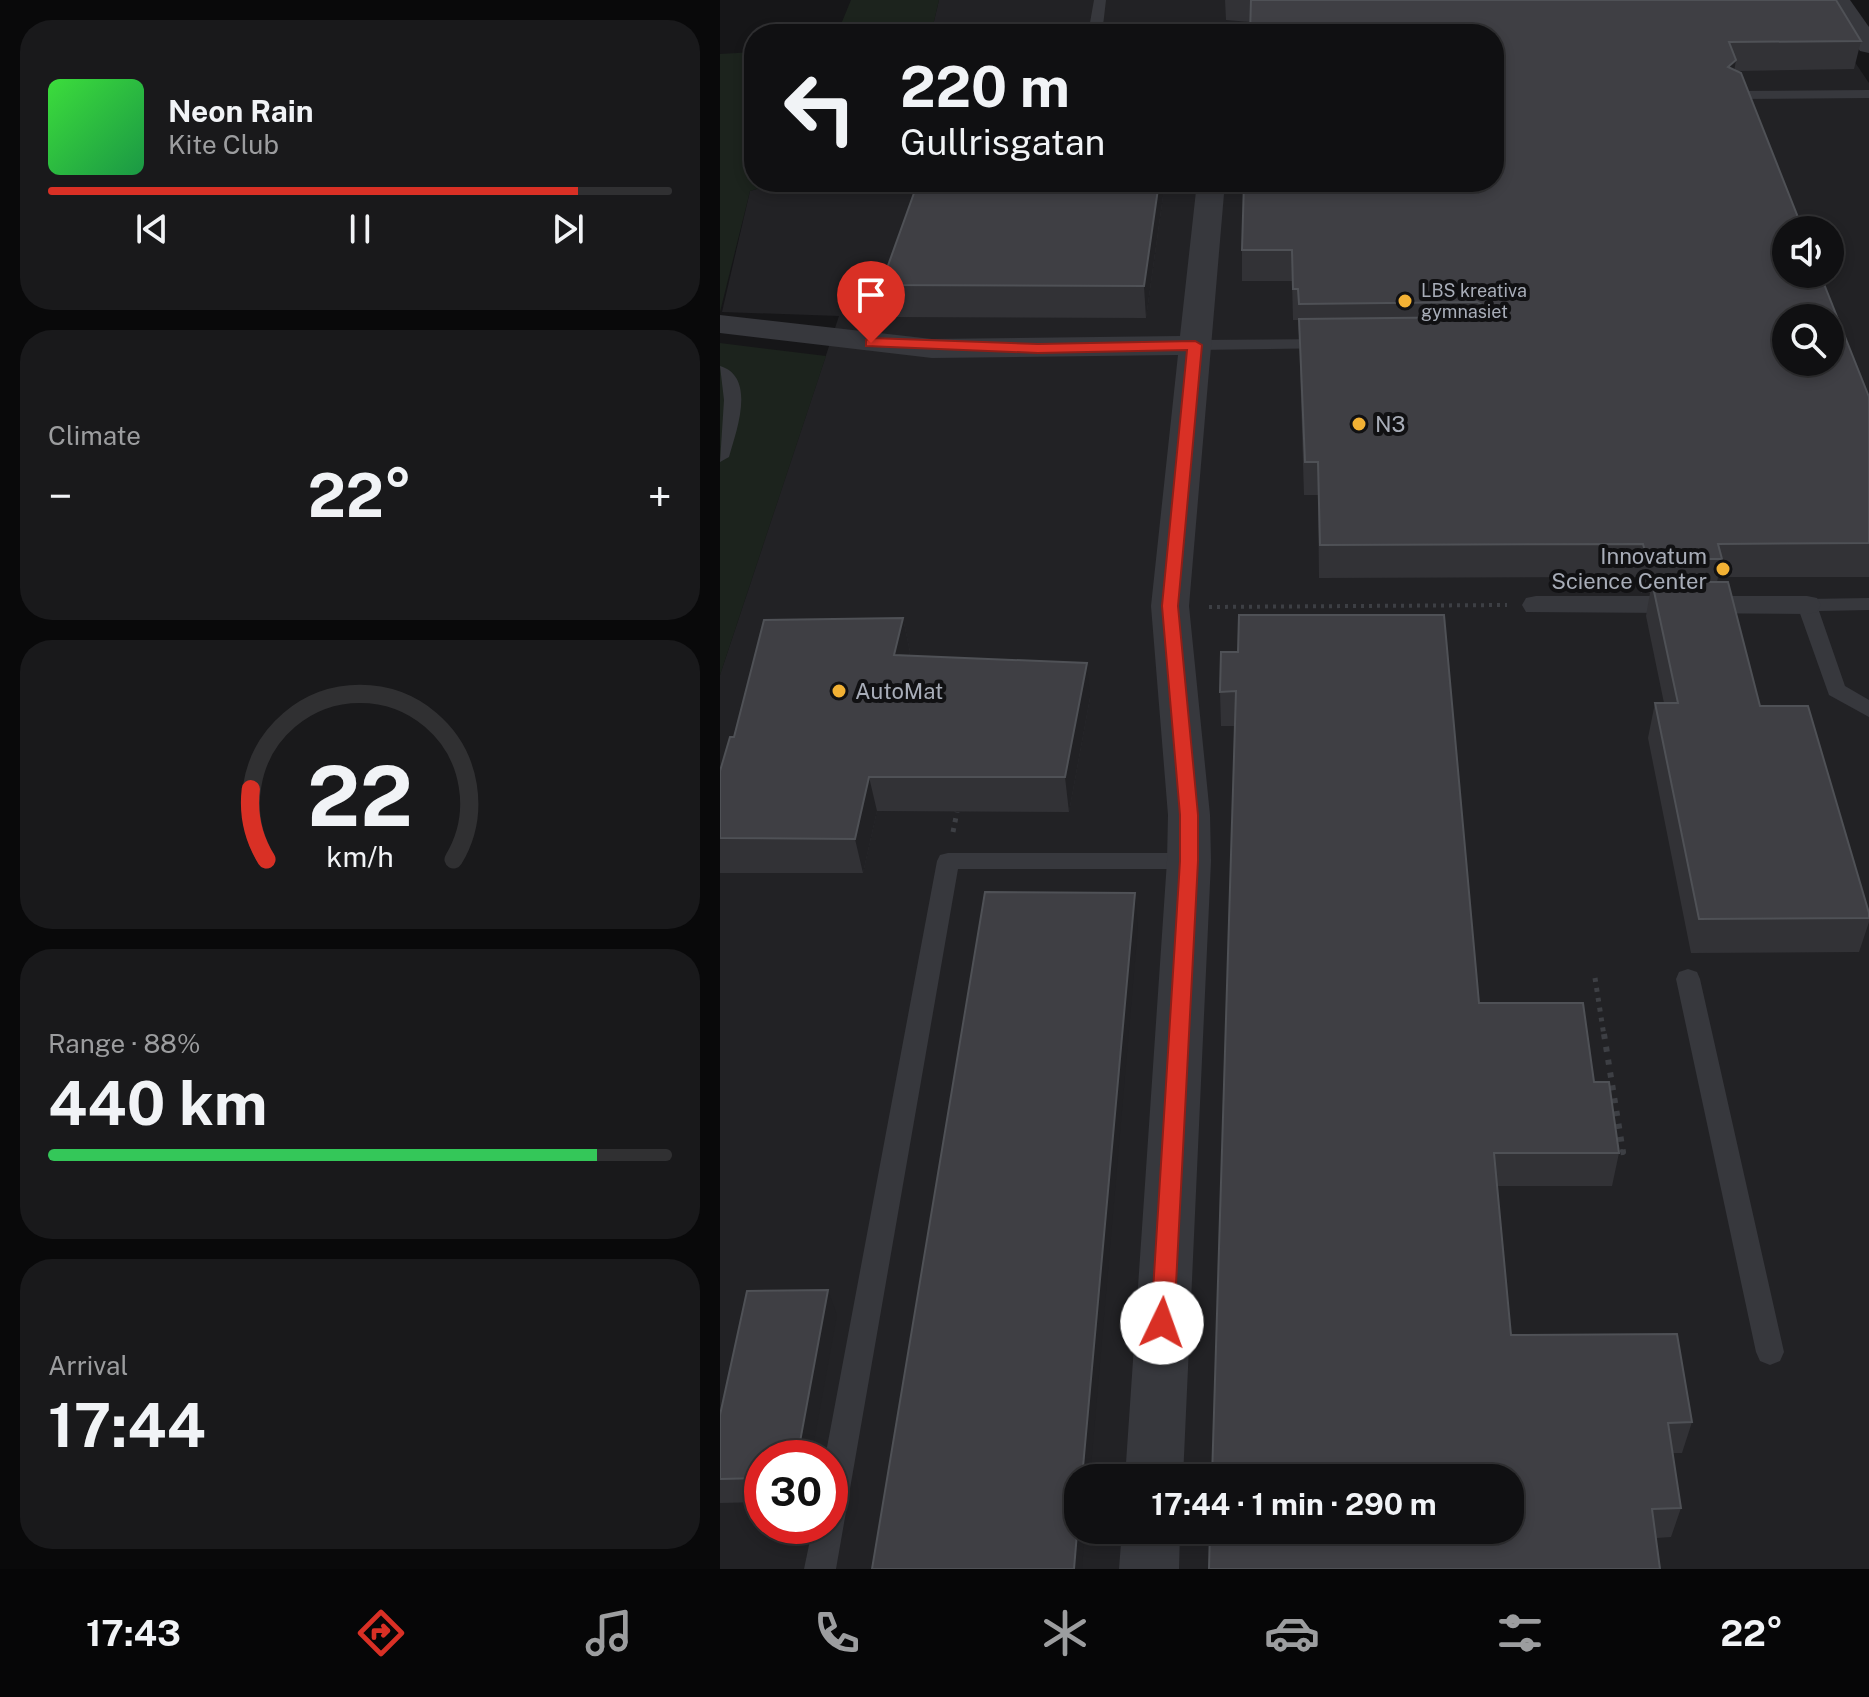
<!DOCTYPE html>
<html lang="en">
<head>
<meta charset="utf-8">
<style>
	body { margin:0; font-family:"Public Sans",sans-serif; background:#19191b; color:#f1f3f6; height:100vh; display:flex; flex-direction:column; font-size:30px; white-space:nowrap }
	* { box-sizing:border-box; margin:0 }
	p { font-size:26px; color:#9c9d9f }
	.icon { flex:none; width:44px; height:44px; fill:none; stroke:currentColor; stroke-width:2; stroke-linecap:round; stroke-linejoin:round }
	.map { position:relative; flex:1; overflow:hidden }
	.sheet { display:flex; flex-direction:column; gap:20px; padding:20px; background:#09090a; width:720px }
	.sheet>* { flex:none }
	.top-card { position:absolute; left:24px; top:24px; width:760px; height:168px; border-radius:32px; box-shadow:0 4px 12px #0003,0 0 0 2px #303032; background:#101012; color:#f1f3f6; overflow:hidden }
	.controls { position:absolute; left:1052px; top:216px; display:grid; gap:16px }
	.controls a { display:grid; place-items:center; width:72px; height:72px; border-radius:50%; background:#101012; box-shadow:0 4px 12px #0003,0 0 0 2px #303032; font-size:40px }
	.speed { position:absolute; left:24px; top:1440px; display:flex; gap:16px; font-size:40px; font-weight:700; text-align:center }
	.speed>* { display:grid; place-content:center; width:104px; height:104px; border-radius:50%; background:#101012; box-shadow:0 4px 12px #0003,0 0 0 2px #303032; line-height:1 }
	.speed .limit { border:12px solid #d22; background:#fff; color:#111 }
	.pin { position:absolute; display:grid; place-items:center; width:68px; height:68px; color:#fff; margin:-82px -34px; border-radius:50% 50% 50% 0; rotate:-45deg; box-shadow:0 0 8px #0007 }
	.pin .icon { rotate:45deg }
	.me { position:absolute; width:88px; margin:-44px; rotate:3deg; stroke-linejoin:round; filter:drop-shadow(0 0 6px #0008) }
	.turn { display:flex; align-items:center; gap:28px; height:168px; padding:0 24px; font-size:36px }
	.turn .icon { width:104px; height:104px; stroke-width:2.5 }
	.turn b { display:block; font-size:56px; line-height:68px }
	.big { font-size:60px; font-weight:700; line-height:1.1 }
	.sheet .tile { flex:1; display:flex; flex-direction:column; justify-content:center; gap:12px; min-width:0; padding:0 28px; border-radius:32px; background:#19191b }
	.sheet .dial { align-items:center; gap:0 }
	.dial svg { height:208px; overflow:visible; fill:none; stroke:#303032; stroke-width:7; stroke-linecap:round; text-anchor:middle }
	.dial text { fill:#f1f3f6; stroke:none }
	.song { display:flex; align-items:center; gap:24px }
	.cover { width:96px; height:96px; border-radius:12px; background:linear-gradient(135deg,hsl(120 70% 55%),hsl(140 70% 35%)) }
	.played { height:8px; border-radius:4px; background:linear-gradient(90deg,#d93025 85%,#303032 85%) }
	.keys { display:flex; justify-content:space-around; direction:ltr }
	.heat { display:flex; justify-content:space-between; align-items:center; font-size:44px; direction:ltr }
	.charge { height:12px; border-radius:6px; background:linear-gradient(90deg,#34c759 88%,#303032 0) }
	.trip { position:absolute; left:344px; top:1464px; width:460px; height:80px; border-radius:32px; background:#101012; box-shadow:0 4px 12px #0003,0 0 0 2px #303032; font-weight:700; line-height:80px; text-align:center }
	.tabs { display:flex; height:128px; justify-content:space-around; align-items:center; background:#060607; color:#9c9d9f }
	.tabs .icon { width:56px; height:56px }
	.tabs .active { color:#d93025 }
	.tabs b { font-size:36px; color:#f1f3f6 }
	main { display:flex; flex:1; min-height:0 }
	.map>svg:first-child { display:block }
</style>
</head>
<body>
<main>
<section class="sheet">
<div class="tile">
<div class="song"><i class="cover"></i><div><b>Neon Rain</b><p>Kite Club</p></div></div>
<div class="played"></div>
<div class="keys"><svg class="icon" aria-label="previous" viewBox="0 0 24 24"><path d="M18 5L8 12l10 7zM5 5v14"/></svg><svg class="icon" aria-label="pause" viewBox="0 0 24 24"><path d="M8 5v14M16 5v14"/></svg><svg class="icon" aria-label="next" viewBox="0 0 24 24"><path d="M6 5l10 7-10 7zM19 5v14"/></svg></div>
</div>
<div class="tile"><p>Climate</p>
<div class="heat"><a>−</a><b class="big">22°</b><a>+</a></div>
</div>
<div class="tile dial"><svg viewBox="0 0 100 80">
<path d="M14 69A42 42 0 1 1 86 69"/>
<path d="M14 69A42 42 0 0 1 8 42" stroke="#d93025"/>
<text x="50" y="56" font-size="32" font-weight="700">22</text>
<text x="50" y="72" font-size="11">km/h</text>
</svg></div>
<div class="tile"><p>Range · 88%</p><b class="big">440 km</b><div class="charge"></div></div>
<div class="tile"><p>Arrival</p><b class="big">17:44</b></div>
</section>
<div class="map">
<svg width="1149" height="1569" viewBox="0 0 1149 1569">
	<rect width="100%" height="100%" fill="#161618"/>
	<path fill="#222225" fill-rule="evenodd" d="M219 0H1093L1149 83V1569H0V675L119 316 2 312 30 191 59 182H774V34H211ZM1066 230H1110V274H1066ZM1066 318H1110V362H1066ZM42 1458H110V1526H42ZM358 1478H790V1530H358Z"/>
	<path fill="#1c231d" d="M131 0H219L211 34H117Z
		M34 52V182H59L30 191 0 312V54Z
		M0 343 106 356 0 675Z"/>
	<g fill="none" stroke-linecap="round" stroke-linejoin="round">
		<path stroke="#3d3f44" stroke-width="4" stroke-dasharray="3 5" stroke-linecap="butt" d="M489 607 787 605"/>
		<path stroke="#3d3f44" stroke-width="5" stroke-dasharray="4 6" stroke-linecap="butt" d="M233 832 237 812
			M875 978 884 1036"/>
		<path stroke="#3d3f44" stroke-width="6" stroke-dasharray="5 8" stroke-linecap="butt" d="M884 1034 903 1152 893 1153"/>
		<path fill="#37383d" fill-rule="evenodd" d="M374 0H386L382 34H368Z
			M1149 90V98L1013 99 1006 95 1013 91Z
			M609 339 617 344 615 348 475 350 467 345 475 340Z
			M0 366C37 377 16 432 9 457L0 462 4 400Z
			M1149 598V610L1099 611 1125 686 1149 700V717L1109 695 1077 605 1087 599Z
			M228 853H469L477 855 480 861 477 867 469 869H238L116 1569H84L93 1526H110V1458H105L217 861 220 855Z
			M968 969 977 972 980 979 1064 1352 1060 1361 1050 1365 1040 1361 1036 1352 956 979 959 972Z"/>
		<path fill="#37383d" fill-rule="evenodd" d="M816 596H1087L1097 598 1101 605 1097 612 1087 614 806 612 802 605 806 598Z"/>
		<path fill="#37383d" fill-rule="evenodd" d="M506 23 515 25 517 34H493L497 25Z
			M477 182H505L469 606 490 815 491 861 463 1478H405L447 861 448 815 431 606 458 355 212 358 0 333V315L212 339 460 336Z
			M402 1530H460L459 1569H399Z"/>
		<path fill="#37383d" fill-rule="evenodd" d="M1104 0H1130L1149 27V53L1140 51Z"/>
	</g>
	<path fill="#323236" d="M505 0H1116L1141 41 1134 69 1017 71 1149 397V577H998L997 582 1040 706 1149 913V922L1139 952 971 953 928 738 935 703H944L926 616 930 593H921L918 577 599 578 598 495H584L579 336 578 320H573L572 281H522V250L530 22 506 20Z
		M198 182H445L426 318 167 317 161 285Z
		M183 618 190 652 189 656 370 698 349 812 157 811 143 873H0V771L14 737Z
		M501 652 759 1003 874 1082 899 1153 892 1186H777L791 1335 972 1422 962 1453H953L961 1508 951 1537 489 1569 515 726H501L500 692Z
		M117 1315 42 1458V1502L0 1503V1415Z"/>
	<path fill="#212124" d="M1016 60 1011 89 1008 67Z
		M439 182H445L426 318 424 286Z
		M183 618 190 652 181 690 174 655Z
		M367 663 370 698 349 812 345 777Z
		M149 777 157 811 143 873 135 839Z
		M415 893 418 927 370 1478H362Z
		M108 1290 117 1315 91 1458H77Z
		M358 1521V1530H365L362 1569H354Z"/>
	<path fill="#3f3f44" stroke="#4f5156" stroke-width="2" fill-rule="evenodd" d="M531 0H1116L1141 41 1009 42 1016 60 1008 67 1021 73 1083 230H1066V274H1100L1149 397V543L998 544 1002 559H927L923 544 600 545 598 462H585L579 319 764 317 769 309 757 302 579 304 578 289H573L572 250H522L524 182H774V34H530ZM1066 318H1110V362H1066Z
		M198 182H439L424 286 161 285Z
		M932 582H1008L1040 706H1088L1149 913V918L979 919 935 703H958Z
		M519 615H724L759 1003H863L874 1082H889L899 1153H774L791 1335 957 1334 972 1422 948 1423 961 1508 932 1509 940 1569H489L490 1530H790V1478H492L516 691 500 692 501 652H518Z
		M183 618 174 655 367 663 345 777H149L135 839 0 838V771L10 737H14L44 620Z
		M265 892 415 893 362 1478H358V1521L354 1569H152Z
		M108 1290 77 1458H42V1478L0 1479V1415L27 1291Z"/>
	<path fill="#d93025" stroke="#8d1f18" stroke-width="2" d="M151 338 318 344 475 341 482 345 458 606 478 815V861L454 1323 451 1330 442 1333 434 1330 431 1323 460 861V815L442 606 467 350 318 353 146 346V340Z"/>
	<g fill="#f2b134" stroke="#111113" stroke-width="3">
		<circle cx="685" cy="301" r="8"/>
		<circle cx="639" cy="424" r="8"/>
		<circle cx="1003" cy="569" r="8"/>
		<circle cx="119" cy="691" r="8"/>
	</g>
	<g text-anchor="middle" stroke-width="8" stroke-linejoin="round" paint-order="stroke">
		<g font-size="18" fill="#a8adb8" stroke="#111113" text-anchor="start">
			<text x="701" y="297">LBS kreativa<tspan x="701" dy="21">gymnasiet</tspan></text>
		</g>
		<g font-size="22" fill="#a8adb8" stroke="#111113" text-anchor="start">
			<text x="655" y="432">N3</text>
			<text x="987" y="564" text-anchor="end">Innovatum<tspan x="987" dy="25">Science Center</tspan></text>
			<text x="135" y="699">AutoMat</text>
		</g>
	</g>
</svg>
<div class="controls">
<a><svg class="icon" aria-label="sound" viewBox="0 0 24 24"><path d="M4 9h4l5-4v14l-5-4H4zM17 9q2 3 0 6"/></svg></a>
<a><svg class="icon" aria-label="search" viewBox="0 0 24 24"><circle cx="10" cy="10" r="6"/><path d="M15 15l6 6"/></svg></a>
</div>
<div class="speed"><div class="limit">30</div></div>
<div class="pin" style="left:151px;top:343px;background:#d93025"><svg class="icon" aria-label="arrive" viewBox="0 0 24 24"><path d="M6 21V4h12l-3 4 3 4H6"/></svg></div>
<svg class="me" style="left:442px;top:1323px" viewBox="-20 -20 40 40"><circle r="19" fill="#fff"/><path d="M0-13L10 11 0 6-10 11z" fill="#d93025"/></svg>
<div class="trip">17:44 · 1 min · 290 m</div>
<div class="top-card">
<div class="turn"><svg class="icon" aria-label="left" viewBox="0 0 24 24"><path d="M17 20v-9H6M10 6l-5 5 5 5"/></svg><div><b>220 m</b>Gullrisgatan</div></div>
</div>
</div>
</main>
<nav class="tabs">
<b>17:43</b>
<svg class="icon active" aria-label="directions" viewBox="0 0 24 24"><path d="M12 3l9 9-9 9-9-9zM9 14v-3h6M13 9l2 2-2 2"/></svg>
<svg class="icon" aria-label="music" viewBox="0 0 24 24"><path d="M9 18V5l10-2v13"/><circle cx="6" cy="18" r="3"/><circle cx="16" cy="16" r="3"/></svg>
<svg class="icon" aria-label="phone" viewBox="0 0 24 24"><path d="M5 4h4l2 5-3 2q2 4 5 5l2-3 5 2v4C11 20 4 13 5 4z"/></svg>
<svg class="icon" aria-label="climate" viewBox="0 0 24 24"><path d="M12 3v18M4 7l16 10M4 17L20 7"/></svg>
<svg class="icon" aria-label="car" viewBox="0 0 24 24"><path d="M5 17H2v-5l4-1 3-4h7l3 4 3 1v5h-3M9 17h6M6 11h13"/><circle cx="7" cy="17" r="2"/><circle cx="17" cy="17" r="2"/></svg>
<svg class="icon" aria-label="filters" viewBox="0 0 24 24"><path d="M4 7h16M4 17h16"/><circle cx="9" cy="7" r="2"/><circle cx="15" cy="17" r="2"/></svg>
<b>22°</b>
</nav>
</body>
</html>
